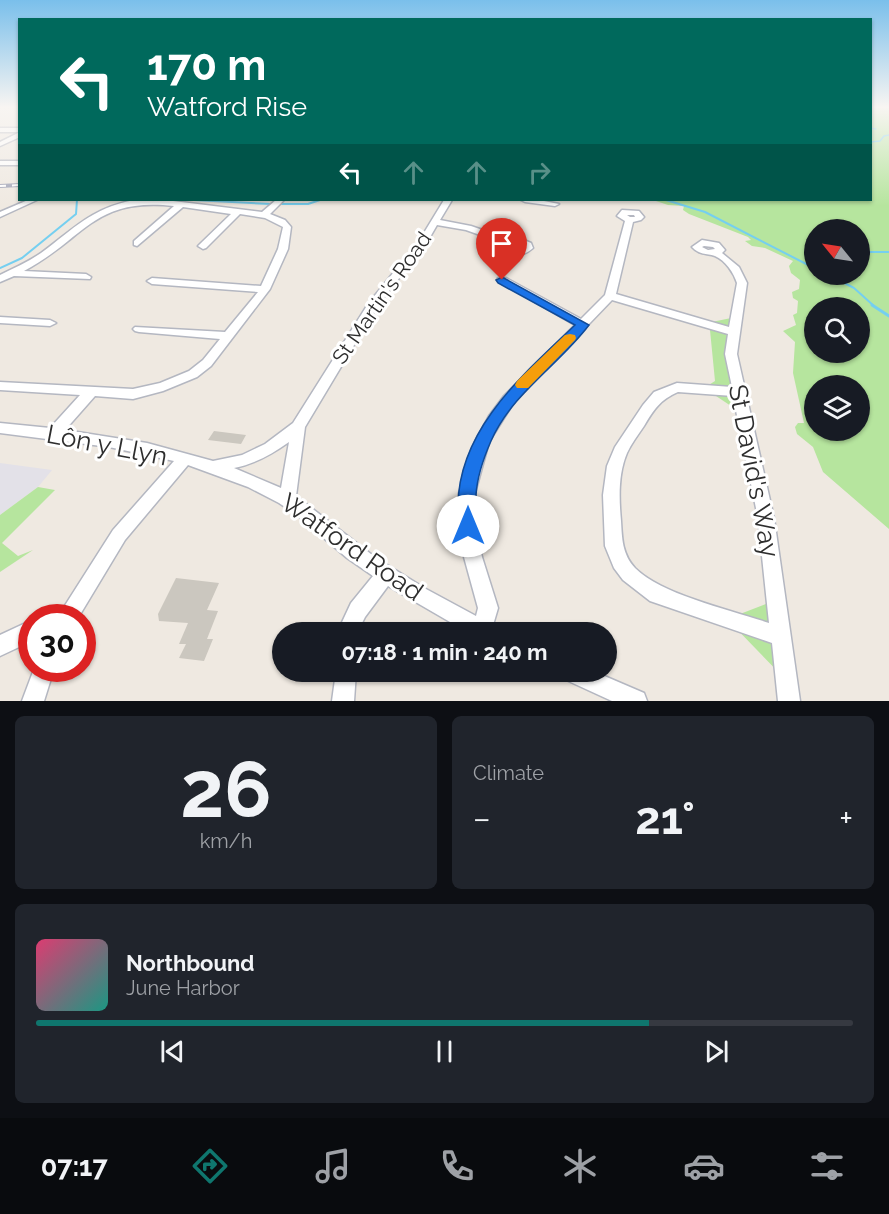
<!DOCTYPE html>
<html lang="en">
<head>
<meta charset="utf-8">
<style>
	body { margin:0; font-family:Raleway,sans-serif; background:#20242c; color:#f1f3f6; height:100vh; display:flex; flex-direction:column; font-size:22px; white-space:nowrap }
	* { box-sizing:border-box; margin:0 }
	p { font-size:20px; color:#9ea1a6 }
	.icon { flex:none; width:33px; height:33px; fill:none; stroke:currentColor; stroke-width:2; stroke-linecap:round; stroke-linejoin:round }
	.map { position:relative; height:701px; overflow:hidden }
	.panel { display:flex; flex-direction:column; gap:15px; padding:15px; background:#0d0f14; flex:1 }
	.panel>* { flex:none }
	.banner { position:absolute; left:18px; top:18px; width:854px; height:183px; border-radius:0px; box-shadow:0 2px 4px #0004; background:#00695c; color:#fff; overflow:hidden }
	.needle { width:39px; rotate:300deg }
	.fabs { position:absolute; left:804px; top:219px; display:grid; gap:12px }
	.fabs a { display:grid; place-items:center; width:66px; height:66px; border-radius:50%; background:#171b24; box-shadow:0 2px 4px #0004; font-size:30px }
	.speed { position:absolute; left:18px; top:604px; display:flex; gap:12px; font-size:30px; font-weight:700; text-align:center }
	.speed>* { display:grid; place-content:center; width:78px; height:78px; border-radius:50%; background:#171b24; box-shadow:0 2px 4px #0004; line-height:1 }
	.speed .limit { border:9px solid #d22; background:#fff; color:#111 }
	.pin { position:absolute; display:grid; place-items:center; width:51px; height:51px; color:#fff; margin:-62px -26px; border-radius:50% 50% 50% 0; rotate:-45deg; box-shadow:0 0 6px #0007 }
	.pin .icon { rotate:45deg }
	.me { position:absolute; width:66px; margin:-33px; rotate:0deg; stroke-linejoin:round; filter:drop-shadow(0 0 4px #0008) }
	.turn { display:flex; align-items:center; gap:21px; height:126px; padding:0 30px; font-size:27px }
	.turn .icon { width:78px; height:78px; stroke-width:2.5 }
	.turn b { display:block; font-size:42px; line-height:51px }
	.lanes { display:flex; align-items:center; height:57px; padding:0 30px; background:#0003; justify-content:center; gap:30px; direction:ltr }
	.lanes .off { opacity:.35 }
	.big { font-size:45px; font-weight:700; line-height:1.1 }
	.panel .card { flex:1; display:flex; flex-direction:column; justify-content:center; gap:9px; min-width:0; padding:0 21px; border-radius:9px; background:#20242c }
	.panel .dial { align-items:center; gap:0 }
	.dial b { font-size:78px; line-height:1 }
	.song { display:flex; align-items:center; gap:18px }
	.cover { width:72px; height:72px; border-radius:9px; background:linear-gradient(135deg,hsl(340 70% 55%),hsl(170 70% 35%)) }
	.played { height:6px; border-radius:3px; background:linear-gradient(90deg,#0f766e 75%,#363941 75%) }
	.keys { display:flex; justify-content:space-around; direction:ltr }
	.heat { display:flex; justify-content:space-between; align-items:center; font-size:33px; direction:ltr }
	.panel .tiles { flex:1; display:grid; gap:15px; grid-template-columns:1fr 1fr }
	.card:last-child { grid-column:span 2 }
	.trip { position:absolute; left:272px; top:622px; width:345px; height:60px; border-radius:30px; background:#171b24; box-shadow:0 2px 4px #0004; font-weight:700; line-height:60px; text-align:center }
	.tabs { display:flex; height:96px; justify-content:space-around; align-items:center; background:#090b0e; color:#9ea1a6 }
	.tabs .icon { width:42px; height:42px }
	.tabs .selected { color:#0f766e }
	.tabs b { font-size:27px; color:#f1f3f6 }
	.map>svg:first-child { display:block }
</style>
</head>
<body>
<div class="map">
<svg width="889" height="701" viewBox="0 0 889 701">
	<rect width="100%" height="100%" fill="#efe9e1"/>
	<path fill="#e3e1e8" d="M0 463 52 470 38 487 0 515Z"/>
	<path fill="#b6e59e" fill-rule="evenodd" d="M870 108H889V529L823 472 813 447 797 434 795 427 798 423H804L793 373 795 342 783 331 796 325 793 315 797 313 798 301 793 298 792 292 799 289 800 280 791 273 789 266 793 261 765 248 752 246 745 241 751 240 748 237 689 214 683 210 684 206 668 205 653 200H870ZM814 230H860V274H814ZM814 308H860V352H814ZM814 386H860V430H814Z
		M736 317 733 332 743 414 704 388 715 381 710 330 702 324Z
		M38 487 55 490 2 543 18 556 33 550 0 572V515Z
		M776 600 787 681 727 619Z"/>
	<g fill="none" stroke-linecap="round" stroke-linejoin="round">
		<path stroke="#75cff0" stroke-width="1.5" d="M870 128 876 129
			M870 142 880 141 884 136 889 135"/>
		<path stroke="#75cff0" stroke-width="2" d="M194 200 270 204
			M666 200 705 212 814 268
			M282 204H308L320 200
			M860 252H889
			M0 268 22 258 76 214 77 200
			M827 274 854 288 874 306"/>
		<path stroke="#75cff0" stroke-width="3" d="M872 305 889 316"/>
	</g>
	<path fill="#cbc7bf" d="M214 431 246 435 241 444 208 440Z
		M176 578 219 583 207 610 218 611 207 639H213L204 661 179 658 186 644H179L188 623 159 621 158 614Z"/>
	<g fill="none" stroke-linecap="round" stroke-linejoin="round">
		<defs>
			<path id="minor" d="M0 128H20V132H0Z
				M20 132V137L0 146V142Z
				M0 161H20V165H0Z
				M28 200H37L0 217V212Z
				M134 200H165L262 212 276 200H284L270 214 285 220 291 227 288 249 270 289 211 366 197 377 163 391 133 399 95 396 65 430 147 443 213 461 242 455 265 444 293 423 368 304 419 241 444 200H452L440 220 471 226 503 237 519 238 531 243 533 248C522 258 510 257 499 249L497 241 466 230 437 225 426 244 378 305 305 427 296 496 376 558 426 589 476 616 478 608 464 557 459 526V493L475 442 489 416 504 396 575 325 497 280 498 278H506L581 319 605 295 625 221 617 216 622 210 639 211 644 217 641 220 633 222 616 294 729 327 737 283C734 273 725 260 715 256 706 253 699 255 692 247L702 240 719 243 725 250 722 253 739 267 747 283 737 354 774 518 800 701H778L772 643 650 601 623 580 614 568 605 546 603 495 607 466 615 447 643 405 654 392 677 383 732 387 725 354 728 334 612 300 514 402 489 442 475 493V526L482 557 498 608 493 625 496 626 499 633H469L388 586 365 617 357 633H337L351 603 373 576 347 558 297 515 279 503 248 487 188 465 125 540 78 618H57L113 530 174 461 109 447 0 433V423L50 428 80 395 0 390V382L133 389 160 383 189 371 203 360 220 339 139 332 135 331 133 329 135 327 225 332 258 292 152 284 147 281 152 278 261 286 278 249 283 227 265 218 240 214 206 248 203 249 198 246 200 244 231 214 183 207 137 246 134 245V241L174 206C93 197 86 238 24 271L86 274 91 277 90 279 14 276 0 282V275C14 268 28 262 41 253 75 228 90 209 134 200ZM627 215H634L635 217H630ZM507 243H515L523 247 513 250 507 246ZM704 246 713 247 715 249 708 250 702 247ZM678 392 733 396 758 518 769 623C731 610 662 595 635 568 622 554 622 538 621 521 619 499 618 474 627 453 631 444 638 435 644 426 654 409 660 400 678 392ZM289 442 281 488 234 468C255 464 272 454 289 442Z
				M521 200H539L559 204 555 206 525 202Z
				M0 317 50 320 56 323 50 326 0 323Z
				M32 620V641L0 656V635Z
				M34 669H54L44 701H22Z
				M336 672H356L354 701H332Z
				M561 672H595L644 693 647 701H612L564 679Z"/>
		</defs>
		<use href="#minor" stroke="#b4b7c1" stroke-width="3"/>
		<use href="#minor" fill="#fff" fill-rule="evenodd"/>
		<defs>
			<path id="rail" d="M0 186 20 185"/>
		</defs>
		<use href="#rail" stroke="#a3a6b8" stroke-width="4"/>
		<use href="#rail" stroke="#fff" stroke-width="2" stroke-dasharray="6" stroke-linecap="butt"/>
	</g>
	<linearGradient id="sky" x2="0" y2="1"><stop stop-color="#7abfeb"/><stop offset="0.52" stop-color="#f8f5f2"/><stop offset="1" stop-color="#f8f5f2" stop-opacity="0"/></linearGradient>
	<rect width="889" height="206" fill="url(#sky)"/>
	<path fill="#1a73e8" stroke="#114b97" stroke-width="1.5" d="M502 277 589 325C559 365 512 393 491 441 484 457 477 478 476 495 476 507 480 521 474 532L468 534 461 532C457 523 458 514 458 505 459 428 524 374 575 325L498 283 496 280Z"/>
	<path fill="#f59e0b" d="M570 334 575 335 576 338 575 340 528 388H517L515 385 517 381 565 335Z"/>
	<g text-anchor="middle" stroke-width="6" stroke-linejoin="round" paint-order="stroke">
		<g font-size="21" fill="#2e2e2e" stroke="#fff">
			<text transform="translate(382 298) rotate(-55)" y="7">St Martin's Road</text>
		</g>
		<g font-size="26" fill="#2e2e2e" stroke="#fff">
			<text transform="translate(107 445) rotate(11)" y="9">Lôn y Llyn</text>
			<text transform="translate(754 471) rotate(79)" y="9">St David's Way</text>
			<text transform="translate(352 547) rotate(35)" y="9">Watford Road</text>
		</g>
	</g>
</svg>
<div class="fabs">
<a><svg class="needle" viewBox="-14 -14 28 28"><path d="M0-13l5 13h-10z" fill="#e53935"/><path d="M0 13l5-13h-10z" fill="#9ea1a6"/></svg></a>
<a><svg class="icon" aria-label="search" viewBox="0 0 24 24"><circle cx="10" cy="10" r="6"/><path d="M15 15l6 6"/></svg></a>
<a><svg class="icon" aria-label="layers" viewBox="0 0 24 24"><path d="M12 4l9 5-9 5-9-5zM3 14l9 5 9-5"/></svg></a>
</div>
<div class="speed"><div class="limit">30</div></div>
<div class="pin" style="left:502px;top:280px;background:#d93025"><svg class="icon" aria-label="arrive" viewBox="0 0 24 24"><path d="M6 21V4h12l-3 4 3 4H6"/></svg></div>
<svg class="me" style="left:468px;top:526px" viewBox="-20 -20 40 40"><circle r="19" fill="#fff"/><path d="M0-13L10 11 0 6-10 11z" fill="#1a73e8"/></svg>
<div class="trip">07:18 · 1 min · 240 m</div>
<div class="banner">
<div class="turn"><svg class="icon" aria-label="left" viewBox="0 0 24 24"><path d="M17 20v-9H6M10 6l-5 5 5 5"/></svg><div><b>170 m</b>Watford Rise</div></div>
<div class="lanes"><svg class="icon" aria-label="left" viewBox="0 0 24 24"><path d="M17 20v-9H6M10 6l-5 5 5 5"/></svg><svg class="icon off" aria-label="ahead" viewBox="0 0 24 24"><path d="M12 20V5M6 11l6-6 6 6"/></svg><svg class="icon off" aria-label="ahead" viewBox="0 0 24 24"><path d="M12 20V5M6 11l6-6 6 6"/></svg><svg class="icon off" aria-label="right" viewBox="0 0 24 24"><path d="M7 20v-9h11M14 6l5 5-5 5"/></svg></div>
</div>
</div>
<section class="panel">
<div class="tiles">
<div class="card dial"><b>26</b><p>km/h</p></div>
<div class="card"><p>Climate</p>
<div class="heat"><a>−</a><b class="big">21°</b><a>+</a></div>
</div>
<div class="card">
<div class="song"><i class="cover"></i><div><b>Northbound</b><p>June Harbor</p></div></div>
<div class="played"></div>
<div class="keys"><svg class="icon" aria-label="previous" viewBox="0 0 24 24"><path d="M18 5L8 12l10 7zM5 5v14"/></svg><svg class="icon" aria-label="pause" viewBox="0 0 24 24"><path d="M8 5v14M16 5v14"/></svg><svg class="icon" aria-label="next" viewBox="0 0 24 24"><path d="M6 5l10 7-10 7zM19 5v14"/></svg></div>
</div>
</div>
</section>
<nav class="tabs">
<b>07:17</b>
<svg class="icon selected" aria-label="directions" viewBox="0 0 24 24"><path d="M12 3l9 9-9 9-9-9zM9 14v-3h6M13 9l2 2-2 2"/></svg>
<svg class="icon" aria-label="music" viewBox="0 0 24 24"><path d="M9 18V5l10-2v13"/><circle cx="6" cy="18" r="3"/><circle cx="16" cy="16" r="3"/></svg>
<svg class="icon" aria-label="phone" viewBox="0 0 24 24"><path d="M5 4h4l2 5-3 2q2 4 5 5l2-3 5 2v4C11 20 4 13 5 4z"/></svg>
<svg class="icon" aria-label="climate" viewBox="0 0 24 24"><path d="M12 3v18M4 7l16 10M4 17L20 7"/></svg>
<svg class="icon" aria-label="car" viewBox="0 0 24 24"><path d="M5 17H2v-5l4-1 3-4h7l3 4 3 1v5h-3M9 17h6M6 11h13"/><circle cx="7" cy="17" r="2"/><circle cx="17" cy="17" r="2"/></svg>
<svg class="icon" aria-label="filters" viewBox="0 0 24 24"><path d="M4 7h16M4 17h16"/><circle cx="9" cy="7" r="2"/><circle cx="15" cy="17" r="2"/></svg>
</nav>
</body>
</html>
